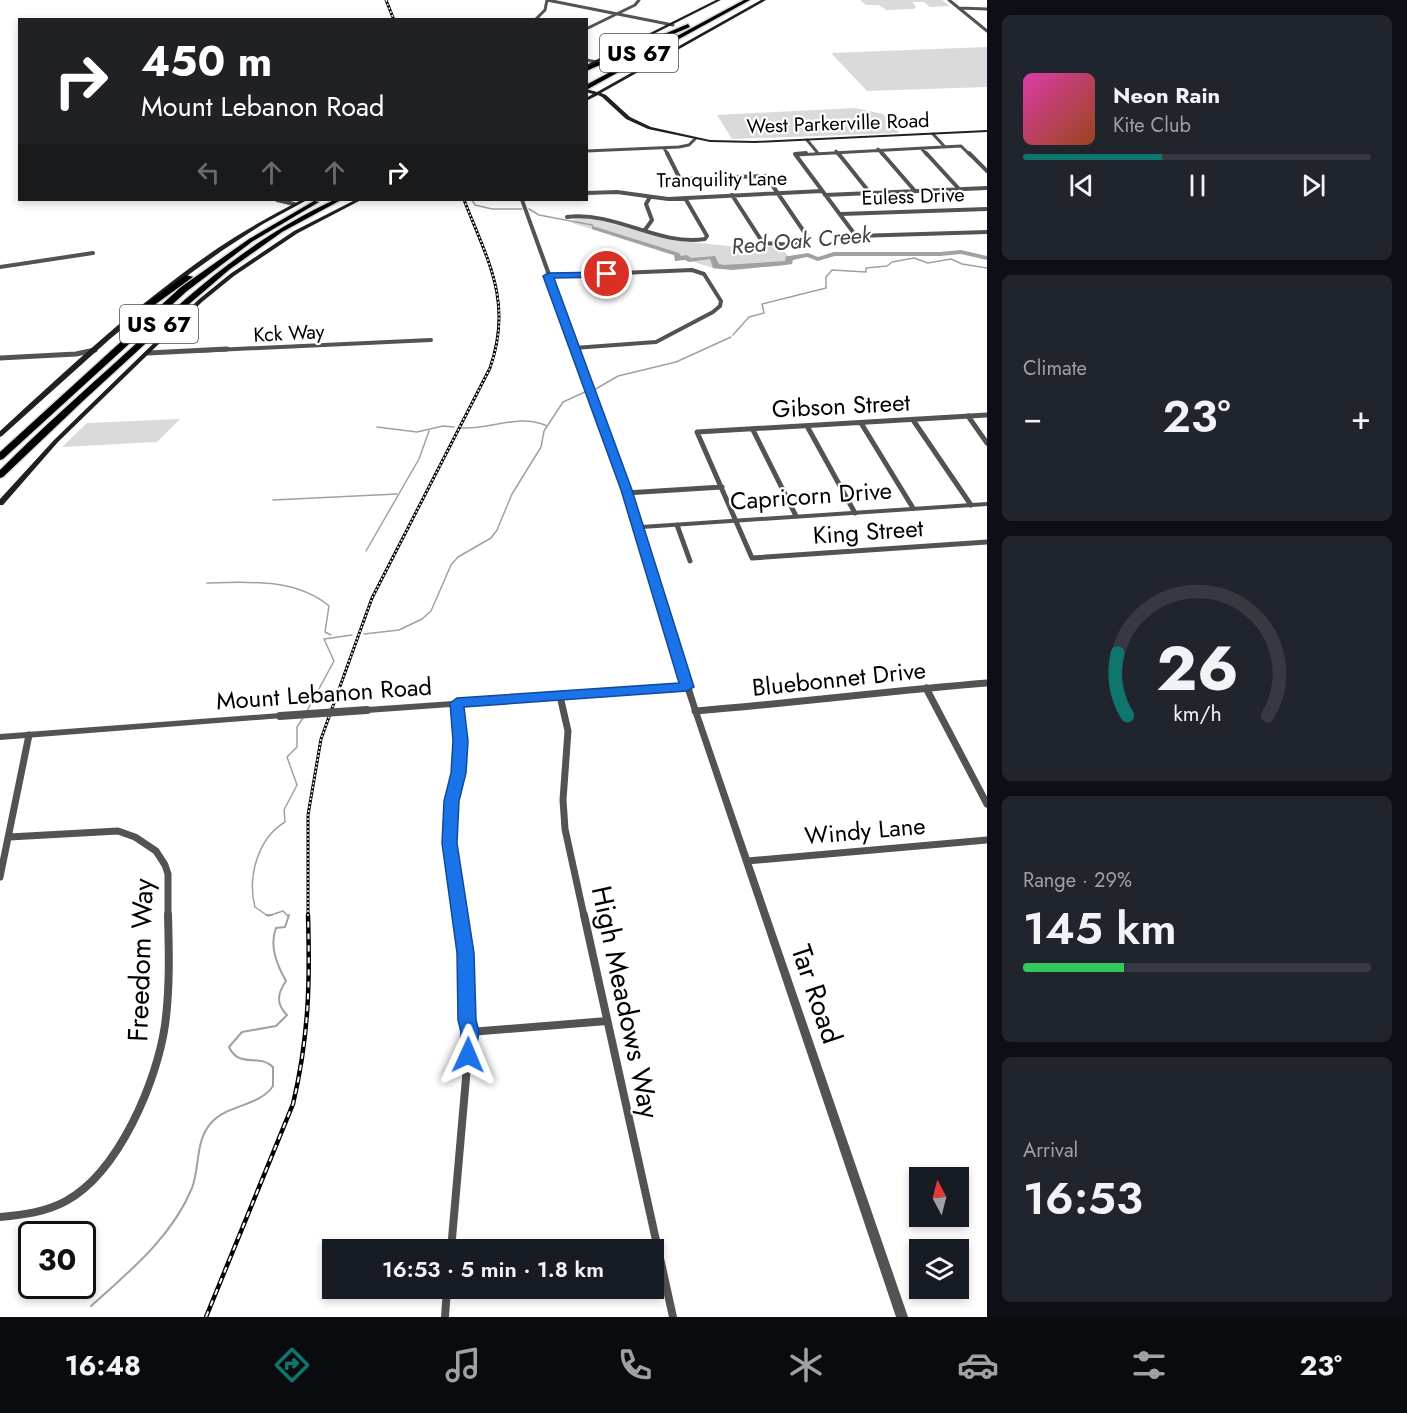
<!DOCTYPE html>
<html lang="en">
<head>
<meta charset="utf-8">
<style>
	body { margin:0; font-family:Jost,sans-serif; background:#20242c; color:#f1f3f6; height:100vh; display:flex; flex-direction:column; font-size:22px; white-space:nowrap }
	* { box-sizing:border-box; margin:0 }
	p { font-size:20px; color:#9ea1a6 }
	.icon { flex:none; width:33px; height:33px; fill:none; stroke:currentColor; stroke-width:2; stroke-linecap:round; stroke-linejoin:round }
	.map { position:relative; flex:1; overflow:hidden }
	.sheet { display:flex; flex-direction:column; gap:15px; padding:15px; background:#0d0f14; width:420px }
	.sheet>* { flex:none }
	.top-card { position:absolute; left:18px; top:18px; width:570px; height:183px; border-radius:0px; box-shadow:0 3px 9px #0003; background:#202124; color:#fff; overflow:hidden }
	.needle { width:39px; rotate:353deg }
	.fabs { position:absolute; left:909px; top:1167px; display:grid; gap:12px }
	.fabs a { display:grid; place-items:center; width:60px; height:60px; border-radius:0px; background:#171b24; box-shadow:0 3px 9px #0003; font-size:30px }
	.speed { position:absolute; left:18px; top:1221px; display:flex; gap:12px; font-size:30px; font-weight:700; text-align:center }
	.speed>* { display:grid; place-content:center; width:78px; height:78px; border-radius:50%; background:#171b24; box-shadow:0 3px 9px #0003; line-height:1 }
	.speed .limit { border:3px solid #111; border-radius:9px; background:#fff; color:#111 }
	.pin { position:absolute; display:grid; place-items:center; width:51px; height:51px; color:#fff; margin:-26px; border:3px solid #fff; border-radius:50%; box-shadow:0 2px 6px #0007 }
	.me { position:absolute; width:66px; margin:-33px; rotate:1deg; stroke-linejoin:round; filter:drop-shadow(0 0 4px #0008) }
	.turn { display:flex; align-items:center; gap:21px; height:126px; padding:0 24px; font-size:27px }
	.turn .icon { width:78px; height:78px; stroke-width:2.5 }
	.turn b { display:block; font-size:42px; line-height:51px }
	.lanes { display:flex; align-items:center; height:57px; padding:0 24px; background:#0003; justify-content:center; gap:30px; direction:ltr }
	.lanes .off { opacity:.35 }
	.big { font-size:45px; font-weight:600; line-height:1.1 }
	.sheet .tile { flex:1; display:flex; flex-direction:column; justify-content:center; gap:9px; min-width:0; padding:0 21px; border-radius:9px; background:#20242c }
	.sheet .dial { align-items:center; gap:0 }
	.dial svg { height:156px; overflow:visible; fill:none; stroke:#363941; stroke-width:7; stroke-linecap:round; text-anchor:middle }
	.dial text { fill:#f1f3f6; stroke:none }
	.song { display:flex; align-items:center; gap:18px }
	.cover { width:72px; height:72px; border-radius:9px; background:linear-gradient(135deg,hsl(320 70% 55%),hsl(20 70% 35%)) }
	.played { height:6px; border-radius:3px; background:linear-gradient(90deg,#0f766e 40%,#363941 40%) }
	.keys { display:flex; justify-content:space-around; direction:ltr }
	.heat { display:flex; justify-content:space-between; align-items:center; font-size:33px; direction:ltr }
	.charge { height:9px; border-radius:4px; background:linear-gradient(90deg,#34c759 29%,#363941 0) }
	.trip { position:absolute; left:322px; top:1239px; width:342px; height:60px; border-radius:0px; background:#171b24; box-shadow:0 3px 9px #0003; font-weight:600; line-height:60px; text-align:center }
	.tabs { display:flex; height:96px; justify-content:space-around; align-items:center; background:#090b0e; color:#9ea1a6 }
	.tabs .icon { width:42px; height:42px }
	.tabs .selected { color:#0f766e }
	.tabs b { font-size:27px; color:#f1f3f6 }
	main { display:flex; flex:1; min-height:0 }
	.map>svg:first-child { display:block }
</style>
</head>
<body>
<main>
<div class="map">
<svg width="987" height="1317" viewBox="0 0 987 1317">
	<rect width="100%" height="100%" fill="#fff"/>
	<path fill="#dadada" d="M860 0H942L950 6 930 7 924 2H912L916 6 914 9 886 10 879 5H866Z
		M987 47V87L867 91 831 53Z
		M855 108 883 114 899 133 732 139 717 115Z
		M578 215 679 241 749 248 778 246 793 260 779 266 716 269 572 223Z
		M180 419 157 442 62 447 87 423Z"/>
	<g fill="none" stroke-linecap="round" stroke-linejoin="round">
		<path stroke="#a1a1a1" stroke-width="1.5" d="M472 200 475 205 492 209H522
			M529 209 539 215 592 225 594 228
			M733 335 749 317 764 313 762 304 826 288V277L832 270 866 272V268L887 266 892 262 914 258 928 263 951 259 962 264 987 268
			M594 390 618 376 676 362 731 337
			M377 427 417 432 443 426 454 427
			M461 428C491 430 518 413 547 426
			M273 500 397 494
			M366 551 419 459 429 431
			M207 583C248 582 296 578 329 606L325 632 331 635
			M364 634 399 630 422 619 431 611 451 565 458 557 491 538 497 530 512 494 541 447 544 431 563 402 585 392
			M307 711 334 661 324 639 352 635
			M288 916 283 911 268 916 255 907C247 877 258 838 285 822L284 810 297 785 287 757 297 747V727L303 718"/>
		<path stroke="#a1a1a1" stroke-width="2" d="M266 915H272
			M91 1306C129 1272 172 1237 192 1188 200 1167 195 1141 211 1123 227 1104 259 1107 273 1086V1067C259 1053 239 1069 229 1047L242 1032 276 1026 287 1015C276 1004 277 994 286 981 277 965 269 946 276 928L285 927 289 915"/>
		<path fill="#a1a1a1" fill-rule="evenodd" d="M592 227H596L679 253 681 256 687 255 691 258 715 256 719 264 724 265 785 261 786 256H789L808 253 818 257 834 252H940L961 250 987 256V260L961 254 940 256H835L818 261 807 257 793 260 792 264 786 265 732 270 713 268 710 259 689 262 685 260 675 261 674 255 592 229Z"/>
		<defs>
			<path id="motorway" d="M744 0H750L586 90V85Z
				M688 24 690 27 586 71V67Z
				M334 200H341L282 232 230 269 181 311 84 400 3 477 0 478V470C41 429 85 390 128 351 193 291 252 238 334 200Z
				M314 201 319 202 253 241 187 291 3 459 0 460V452L181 287 249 239Z
				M186 275 193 277 131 322H125V318Z"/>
		</defs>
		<use href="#motorway" stroke="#dbdbdb" stroke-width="3"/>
		<path stroke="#535353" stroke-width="3" d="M547 0 673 25
			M949 0 987 31
			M959 8 987 9
			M535 20 545 10 547 0
			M586 29 635 5 639 0
			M586 60 597 62
			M933 134 944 146
			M807 140 817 152
			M664 148 668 155
			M921 148 927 155
			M878 149 883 155
			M586 151 679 147 689 145 695 139
			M836 151 839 155
			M796 155 961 146 970 155"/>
		<path stroke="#535353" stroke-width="4" d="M667 153 680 179 766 176 809 239 794 245 763 243 732 195
			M806 153 795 154 856 236 987 232
			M838 153 870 193
			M882 153 915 191
			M926 153 959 189
			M969 153 987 171
			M586 193 617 192 668 199 822 191
			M825 195 987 188
			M277 200 294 204
			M841 214 987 209
			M567 217C616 211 657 246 705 239L707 236 685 198
			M645 230 652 220 646 204 650 197
			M0 267 93 253
			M548 276 692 270 704 274 721 301 720 306 713 312 656 342 574 348
			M91 351 95 350
			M194 351 431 340"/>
		<path stroke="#535353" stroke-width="5" d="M148 353 227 349
			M0 358 76 354 95 350
			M987 415 697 432 752 558 987 542
			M968 416 987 443
			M913 420 971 505
			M861 423 913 508
			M807 426 855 513
			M753 430 796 516
			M626 493 722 487
			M677 525 690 561"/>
		<path stroke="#535353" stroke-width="7" d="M926 688 987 804
			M560 696 568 731 563 800 565 829 584 916
			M457 703 461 741 458 773 451 801 449 843 460 916
			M695 711C793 703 889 691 987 683
			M9 837 118 831 135 837 156 851 165 865 168 874V916
			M747 861 987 840
			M0 877 29 735"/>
		<path stroke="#535353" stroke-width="8" d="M584 915 673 1317
			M470 1032 607 1021
			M0 1217C23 1215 46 1212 66 1201 119 1172 157 1081 165 1025 170 988 169 951 168 915
			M451 1250 470 1032 467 1020 465 953 459 915
			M445 1317 447 1288"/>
		<path fill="#535353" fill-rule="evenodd" d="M520 200H524L630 490 641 525 987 502V506L642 529 699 711 908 1317H896L685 690 367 713 363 710 367 707 683 685 624 490Z
			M280 713 283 714 284 716 283 718 0 740V734Z"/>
		<path fill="#202020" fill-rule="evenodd" d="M716 0H721L586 68V65Z
			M761 0H766L601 93 606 95 630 117 651 127 710 140 755 141 987 130V132L755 143 710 142 648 129 626 119 602 97 598 95 586 101V98L593 94 586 92V89L597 92Z
			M301 200H307L263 224 223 250 184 278 110 339 2 436 0 437V431C70 367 139 302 218 248 244 230 273 215 301 200Z
			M355 200H361L298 233 234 276 202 302 58 442 3 505H0V499L54 440 198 300 230 274 294 231Z"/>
		<use href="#motorway" fill="#000" fill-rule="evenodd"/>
		<defs>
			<path id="rail-far1" d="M386 0 394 20
				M308 916V815L321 739 372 598 490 368C513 302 488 261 464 200"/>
			<path id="rail" d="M206 1317 293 1104C309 1036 310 983 308 915"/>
		</defs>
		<use href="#rail-far1" stroke="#000" stroke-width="3"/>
		<use href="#rail" stroke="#000" stroke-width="4.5"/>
		<use href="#rail-far1" stroke="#fff" stroke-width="1.5" stroke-dasharray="2" stroke-linecap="butt"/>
		<use href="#rail" stroke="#fff" stroke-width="2" stroke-dasharray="6" stroke-linecap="butt"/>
		<path stroke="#535353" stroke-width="8" d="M280 716 367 710"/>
	</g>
	<path fill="#1a73e8" stroke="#114b97" stroke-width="1.5" d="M610 272 611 274 607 277 554 278 632 490 694 687 687 691 464 707 468 741 466 773 459 801 457 843 474 953 476 1020 479 1032 474 1061 468 1063 461 1061 459 1055 461 1032 458 1020 457 953 442 843 444 801 451 773 453 741 450 703 457 698 679 683 621 490 543 276 548 273Z"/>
	<g text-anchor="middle" stroke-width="4.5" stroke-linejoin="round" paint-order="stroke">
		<g font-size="20" fill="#000" stroke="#fff">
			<text transform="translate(838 123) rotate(-2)" y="7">West Parkerville Road</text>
			<text transform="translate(722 179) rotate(-1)" y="7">Tranquility Lane</text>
			<text transform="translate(913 196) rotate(-2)" y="7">Euless Drive</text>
			<text transform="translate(289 333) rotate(-3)" y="7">Kck Way</text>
		</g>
		<g fill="#fff" stroke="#4c4c4c" stroke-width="1.5">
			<rect x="600" y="34" width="78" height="38" rx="4.5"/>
			<rect x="120" y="305" width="78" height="38" rx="4.5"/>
		</g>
		<g font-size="22" font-weight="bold" fill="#000">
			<text x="639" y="61">US 67</text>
			<text x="159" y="332">US 67</text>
		</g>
		<g font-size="22" font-style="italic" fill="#424242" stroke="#fff">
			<text transform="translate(801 240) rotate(-5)" y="8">Red Oak Creek</text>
		</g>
		<g font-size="24" fill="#000" stroke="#fff">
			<text transform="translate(841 406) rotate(-3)" y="8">Gibson Street</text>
			<text transform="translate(811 496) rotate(-4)" y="8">Capricorn Drive</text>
			<text transform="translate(868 532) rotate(-4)" y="8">King Street</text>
			<text transform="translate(839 679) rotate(-6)" y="8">Bluebonnet Drive</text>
			<text transform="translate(324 694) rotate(-4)" y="8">Mount Lebanon Road</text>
			<text transform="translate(865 831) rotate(-5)" y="8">Windy Lane</text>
		</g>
		<g font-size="28" fill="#000" stroke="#fff">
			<text transform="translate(140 960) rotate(-88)" y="10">Freedom Way</text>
			<text transform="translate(817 994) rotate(71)" y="10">Tar Road</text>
			<text transform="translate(626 1002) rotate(78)" y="10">High Meadows Way</text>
		</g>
	</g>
</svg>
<div class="fabs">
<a><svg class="needle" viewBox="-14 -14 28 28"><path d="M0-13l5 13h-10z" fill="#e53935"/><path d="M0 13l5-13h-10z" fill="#9ea1a6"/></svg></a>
<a><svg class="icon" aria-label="layers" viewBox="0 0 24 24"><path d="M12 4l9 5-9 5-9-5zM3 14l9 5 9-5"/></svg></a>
</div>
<div class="speed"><div class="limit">30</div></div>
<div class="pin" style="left:607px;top:274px;background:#d93025"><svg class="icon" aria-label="arrive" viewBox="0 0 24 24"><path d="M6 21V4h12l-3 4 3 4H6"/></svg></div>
<svg class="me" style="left:468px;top:1055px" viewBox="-20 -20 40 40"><path d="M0-17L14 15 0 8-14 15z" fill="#1a73e8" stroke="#fff" stroke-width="4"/></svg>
<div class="trip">16:53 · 5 min · 1.8 km</div>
<div class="top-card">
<div class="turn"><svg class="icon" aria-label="right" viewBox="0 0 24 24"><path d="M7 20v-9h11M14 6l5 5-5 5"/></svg><div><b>450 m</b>Mount Lebanon Road</div></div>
<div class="lanes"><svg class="icon off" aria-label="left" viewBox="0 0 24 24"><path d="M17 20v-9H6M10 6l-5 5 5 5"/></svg><svg class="icon off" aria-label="ahead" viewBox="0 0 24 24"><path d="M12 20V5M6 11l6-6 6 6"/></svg><svg class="icon off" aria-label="ahead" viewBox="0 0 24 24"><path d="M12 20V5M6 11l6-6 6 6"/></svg><svg class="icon" aria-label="right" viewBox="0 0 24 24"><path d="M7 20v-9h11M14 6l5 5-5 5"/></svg></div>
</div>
</div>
<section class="sheet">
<div class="tile">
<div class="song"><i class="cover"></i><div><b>Neon Rain</b><p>Kite Club</p></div></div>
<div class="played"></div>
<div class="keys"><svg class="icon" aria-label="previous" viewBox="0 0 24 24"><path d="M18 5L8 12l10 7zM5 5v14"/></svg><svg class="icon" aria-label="pause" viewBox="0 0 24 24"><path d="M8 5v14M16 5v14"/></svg><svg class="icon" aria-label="next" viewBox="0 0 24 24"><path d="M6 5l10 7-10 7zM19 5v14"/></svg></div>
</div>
<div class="tile"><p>Climate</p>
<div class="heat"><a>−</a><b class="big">23°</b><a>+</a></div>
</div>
<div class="tile dial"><svg viewBox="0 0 100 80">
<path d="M14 69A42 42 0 1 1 86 69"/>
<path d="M14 69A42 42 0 0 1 9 37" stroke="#0f766e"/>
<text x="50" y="56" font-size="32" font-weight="700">26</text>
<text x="50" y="72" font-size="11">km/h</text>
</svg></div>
<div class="tile"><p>Range · 29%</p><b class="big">145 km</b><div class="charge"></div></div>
<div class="tile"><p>Arrival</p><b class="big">16:53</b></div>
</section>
</main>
<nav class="tabs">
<b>16:48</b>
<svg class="icon selected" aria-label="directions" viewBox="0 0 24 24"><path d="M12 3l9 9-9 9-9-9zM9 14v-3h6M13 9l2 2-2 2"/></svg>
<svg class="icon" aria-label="music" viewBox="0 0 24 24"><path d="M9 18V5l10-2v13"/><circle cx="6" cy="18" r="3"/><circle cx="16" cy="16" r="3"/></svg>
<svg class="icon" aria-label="phone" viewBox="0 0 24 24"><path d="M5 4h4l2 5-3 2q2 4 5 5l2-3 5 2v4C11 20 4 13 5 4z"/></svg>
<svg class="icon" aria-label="climate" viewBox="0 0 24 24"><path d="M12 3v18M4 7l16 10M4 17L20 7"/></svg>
<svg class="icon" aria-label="car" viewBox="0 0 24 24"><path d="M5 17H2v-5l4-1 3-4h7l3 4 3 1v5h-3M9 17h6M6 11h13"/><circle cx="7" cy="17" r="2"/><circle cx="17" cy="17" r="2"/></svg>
<svg class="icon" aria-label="filters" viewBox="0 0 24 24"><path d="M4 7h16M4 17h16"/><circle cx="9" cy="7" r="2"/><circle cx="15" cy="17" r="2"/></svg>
<b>23°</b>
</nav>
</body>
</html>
